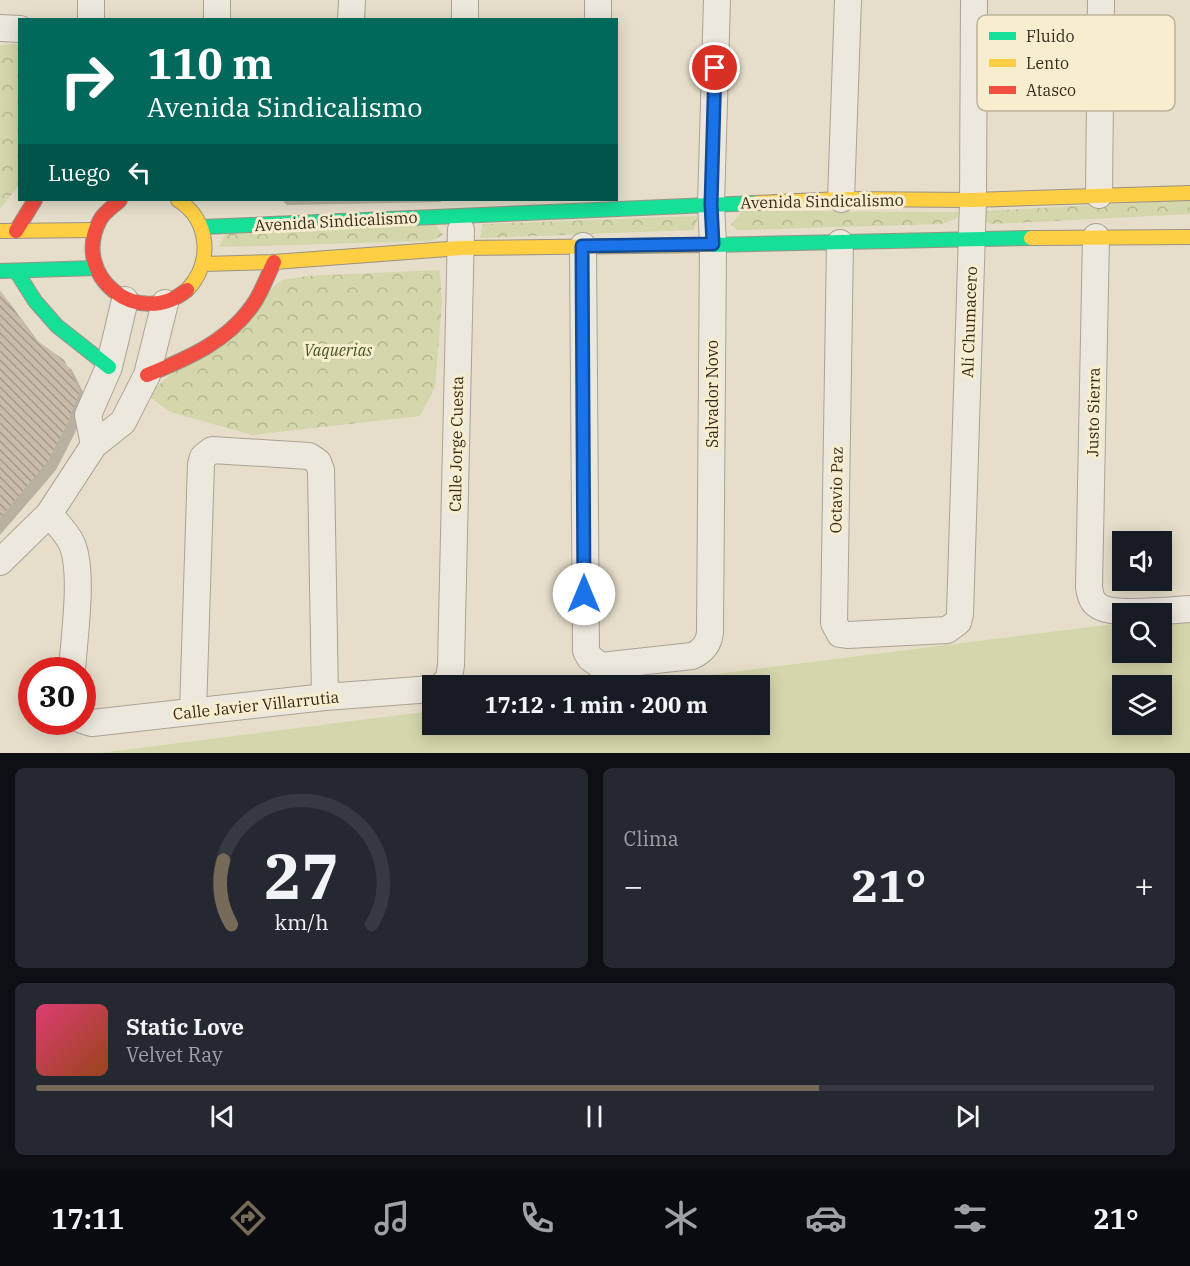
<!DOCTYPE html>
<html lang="es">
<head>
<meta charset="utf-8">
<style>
	body { margin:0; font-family:"IBM Plex Serif",serif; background:#242831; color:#f1f3f6; height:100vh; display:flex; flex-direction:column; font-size:22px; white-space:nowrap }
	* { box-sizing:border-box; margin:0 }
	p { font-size:20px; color:#9ea1a6 }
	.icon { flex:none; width:33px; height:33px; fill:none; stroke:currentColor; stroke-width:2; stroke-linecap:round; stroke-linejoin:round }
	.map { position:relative; height:753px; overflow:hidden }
	.sheet { display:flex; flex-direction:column; gap:15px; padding:15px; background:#0d0f14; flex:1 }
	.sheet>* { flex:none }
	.hud { position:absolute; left:18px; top:18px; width:600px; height:183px; border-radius:0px; box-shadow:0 3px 15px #0003; background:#00695c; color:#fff; overflow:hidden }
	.buttons { position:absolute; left:1112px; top:531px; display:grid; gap:12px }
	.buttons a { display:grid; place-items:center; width:60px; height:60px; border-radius:0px; background:#171b24; box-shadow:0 3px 15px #0003; font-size:30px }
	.speed { position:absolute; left:18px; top:657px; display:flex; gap:12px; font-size:30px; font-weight:700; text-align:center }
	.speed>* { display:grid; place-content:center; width:78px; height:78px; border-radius:50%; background:#171b24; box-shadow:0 3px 15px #0003; line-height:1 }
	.speed .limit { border:9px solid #d22; background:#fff; color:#111 }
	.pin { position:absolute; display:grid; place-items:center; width:51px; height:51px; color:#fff; margin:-26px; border:3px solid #fff; border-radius:50%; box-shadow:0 2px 6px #0007 }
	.me { position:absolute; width:66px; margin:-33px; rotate:0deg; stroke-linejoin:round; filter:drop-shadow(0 0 4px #0008) }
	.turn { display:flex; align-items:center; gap:21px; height:126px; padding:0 30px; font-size:27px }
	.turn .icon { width:78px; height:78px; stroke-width:2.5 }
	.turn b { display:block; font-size:42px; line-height:51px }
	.then { display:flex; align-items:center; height:57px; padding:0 30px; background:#0003; gap:12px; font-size:22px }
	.big { font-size:45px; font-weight:700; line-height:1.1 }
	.sheet .widget { flex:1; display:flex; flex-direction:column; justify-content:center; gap:9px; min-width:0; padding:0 21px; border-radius:9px; background:#242831 }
	.sheet .dial { align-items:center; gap:0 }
	.dial svg { height:156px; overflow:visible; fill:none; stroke:#363941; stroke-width:7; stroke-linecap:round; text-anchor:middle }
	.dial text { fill:#f1f3f6; stroke:none }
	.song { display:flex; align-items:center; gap:18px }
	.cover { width:72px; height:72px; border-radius:9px; background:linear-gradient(135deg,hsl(340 70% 55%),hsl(20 70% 35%)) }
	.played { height:6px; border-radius:3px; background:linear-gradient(90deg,#766a59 70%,#363941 70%) }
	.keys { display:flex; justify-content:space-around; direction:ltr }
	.heat { display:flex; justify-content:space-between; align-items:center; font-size:33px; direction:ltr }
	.sheet .tiles { flex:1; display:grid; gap:15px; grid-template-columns:1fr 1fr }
	.widget:last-child { grid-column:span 2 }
	.trip { position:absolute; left:422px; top:675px; width:348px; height:60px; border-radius:0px; background:#171b24; box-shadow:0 3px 15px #0003; font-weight:700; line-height:60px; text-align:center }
	.menu { display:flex; height:96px; justify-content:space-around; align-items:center; background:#090b0e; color:#9ea1a6 }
	.menu .icon { width:42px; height:42px }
	.menu .selected { color:#766a59 }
	.menu b { font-size:27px; color:#f1f3f6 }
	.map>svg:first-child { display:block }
</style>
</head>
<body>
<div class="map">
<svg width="1190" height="753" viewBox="0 0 1190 753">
	<defs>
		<pattern id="park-crowns" width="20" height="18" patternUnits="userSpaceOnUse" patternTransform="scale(1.5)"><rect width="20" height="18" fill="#d4d6ab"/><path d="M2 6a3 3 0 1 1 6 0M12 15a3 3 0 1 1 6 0" fill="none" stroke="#b7b893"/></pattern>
		<pattern id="building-back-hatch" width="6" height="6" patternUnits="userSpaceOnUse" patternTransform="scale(1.5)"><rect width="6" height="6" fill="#c9bcab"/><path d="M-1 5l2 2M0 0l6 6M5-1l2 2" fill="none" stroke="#a4998a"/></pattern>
	</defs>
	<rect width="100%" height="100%" fill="#e6deca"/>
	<path fill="#d4d6ab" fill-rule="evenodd" d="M1190 614V753H100L432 711V724H759V686L630 685 1122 623V652H1161V618ZM1122 686H1161V724H1122Z"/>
	<path fill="url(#park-crowns)" d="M19 44V185L0 209V45Z
		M1190 200V214L1015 223 991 224 983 220 985 211Z
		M742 211 959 212 957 218 942 224 738 230 731 225Z
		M698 216 694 230 480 238 483 224Z
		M436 225 443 235 432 241 219 247 227 231Z
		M440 270 442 303 435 387 420 416 252 435 170 412 147 395 282 280 307 276Z"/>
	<path fill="#0003" d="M282 200H441V202L287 205Z
		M0 293 9 302 40 344 72 370 87 400 75 433 56 470 0 535Z"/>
	<path fill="url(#building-back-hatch)" d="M0 290 35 339 64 360 80 391 67 424 48 461 0 518Z"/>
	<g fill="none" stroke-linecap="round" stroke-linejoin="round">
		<defs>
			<path id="street" d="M91 0V20
				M217 20V0
				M351 20 352 0
				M465 20V0
				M598 20V0
				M0 28 20 29
				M1099 195 1101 0
				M841 199 848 0
				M1096 237 1089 587C1090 593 1091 600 1096 604 1108 617 1171 610 1190 609
				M840 243 834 623 840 634 847 635 947 630 958 622 960 614 973 200 974 0
				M583 246 586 651 590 658 601 666 692 656C703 651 709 644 710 632L713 244 711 204 717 0
				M94 445 88 415 109 367 125 300
				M49 514C57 523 67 533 72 544 84 573 74 638 72 670
				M0 562 49 514 94 445 123 422 147 375 165 303
				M442 686 449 678 451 665 461 230
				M193 711 201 464 203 457 212 450 309 456 318 462 321 470 325 697
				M82 720 92 723 325 697 432 689"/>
			<path id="fast" d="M202 227 756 203
				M710 245 1031 238
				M0 271 96 268
				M16 271 35 301 57 326 109 367"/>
			<path id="slow" d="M178 200C210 220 213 263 187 290
				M756 203 841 199 973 200 1190 193
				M0 231 95 230
				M1031 238 1190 237
				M203 264 274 262 461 248 710 245"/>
			<path id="jam" d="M120 200C114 206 104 212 100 220 70 276 138 330 187 290
				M16 231 35 200
				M147 375C189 358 231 340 256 300 263 288 268 275 274 262"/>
		</defs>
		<use href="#street" stroke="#aaa294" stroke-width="28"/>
		<use href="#fast" stroke="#9a9284" stroke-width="16"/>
		<use href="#slow" stroke="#9a9284" stroke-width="16"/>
		<use href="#jam" stroke="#9a9284" stroke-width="16"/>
		<use href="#street" stroke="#ede8dd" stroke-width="26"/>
		<use href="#fast" stroke="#16e098" stroke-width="14"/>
		<use href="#slow" stroke="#ffcf43" stroke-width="14"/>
		<use href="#jam" stroke="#f24e42" stroke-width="14"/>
	</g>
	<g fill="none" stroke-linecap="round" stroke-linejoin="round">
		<defs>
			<path id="route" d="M584 594 582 246 713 244 711 204 715 68"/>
		</defs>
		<use href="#route" stroke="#114b97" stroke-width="15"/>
		<use href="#route" stroke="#1a73e8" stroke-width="10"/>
	</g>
	<g text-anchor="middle" stroke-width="6" stroke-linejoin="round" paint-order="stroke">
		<g font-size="16" fill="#392b1c" stroke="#f7edcf">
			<text transform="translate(822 201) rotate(-1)" y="6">Avenida Sindicalismo</text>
			<text transform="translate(336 221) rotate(-3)" y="6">Avenida Sindicalismo</text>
			<text transform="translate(969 322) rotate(-88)" y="6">Alí Chumacero</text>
			<text transform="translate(712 394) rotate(-90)" y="6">Salvador Novo</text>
			<text transform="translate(1093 412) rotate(-89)" y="6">Justo Sierra</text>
			<text transform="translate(456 444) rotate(-89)" y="6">Calle Jorge Cuesta</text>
			<text transform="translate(836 490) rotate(-89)" y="6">Octavio Paz</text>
			<text transform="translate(256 705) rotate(-6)" y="6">Calle Javier Villarrutia</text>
		</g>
		<g font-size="16" font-style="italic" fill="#475721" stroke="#f7edcf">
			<text x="338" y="356">Vaquerias</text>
		</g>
	</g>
	<rect x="977" y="15" width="198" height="96" rx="9" fill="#f7edcf" stroke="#beb399" stroke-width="1.5"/>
	<rect x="989" y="32" width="27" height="8" fill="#16e098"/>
	<rect x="989" y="59" width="27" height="8" fill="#ffcf43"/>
	<rect x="989" y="86" width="27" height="8" fill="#f24e42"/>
	<g font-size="16" fill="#392b1c">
		<text x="1026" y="42">Fluido</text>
		<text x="1026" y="69">Lento</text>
		<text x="1026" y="96">Atasco</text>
	</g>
</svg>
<div class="buttons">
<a><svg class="icon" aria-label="sound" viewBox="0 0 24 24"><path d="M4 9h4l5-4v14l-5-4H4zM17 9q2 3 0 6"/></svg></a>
<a><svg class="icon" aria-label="search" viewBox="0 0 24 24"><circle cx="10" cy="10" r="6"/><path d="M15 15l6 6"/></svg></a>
<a><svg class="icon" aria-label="layers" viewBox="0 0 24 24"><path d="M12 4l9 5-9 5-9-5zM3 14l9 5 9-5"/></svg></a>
</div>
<div class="speed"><div class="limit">30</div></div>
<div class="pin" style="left:715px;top:68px;background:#d93025"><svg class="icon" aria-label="arrive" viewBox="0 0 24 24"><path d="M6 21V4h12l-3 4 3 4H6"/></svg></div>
<svg class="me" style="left:584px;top:594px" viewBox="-20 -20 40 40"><circle r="19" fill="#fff"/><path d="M0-13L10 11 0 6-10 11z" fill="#1a73e8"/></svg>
<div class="trip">17:12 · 1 min · 200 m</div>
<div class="hud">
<div class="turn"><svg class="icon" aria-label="right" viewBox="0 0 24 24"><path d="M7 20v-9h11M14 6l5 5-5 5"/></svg><div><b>110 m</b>Avenida Sindicalismo</div></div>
<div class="then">Luego<svg class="icon" aria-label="left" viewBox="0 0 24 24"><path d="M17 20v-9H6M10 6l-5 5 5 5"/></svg></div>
</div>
</div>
<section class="sheet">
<div class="tiles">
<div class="widget dial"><svg viewBox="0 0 100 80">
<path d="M14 69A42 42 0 1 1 86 69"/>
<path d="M14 69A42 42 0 0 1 10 36" stroke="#766a59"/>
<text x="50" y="56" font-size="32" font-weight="700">27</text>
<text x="50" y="72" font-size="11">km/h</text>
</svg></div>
<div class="widget"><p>Clima</p>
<div class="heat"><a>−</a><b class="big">21°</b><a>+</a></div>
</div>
<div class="widget">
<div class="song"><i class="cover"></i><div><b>Static Love</b><p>Velvet Ray</p></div></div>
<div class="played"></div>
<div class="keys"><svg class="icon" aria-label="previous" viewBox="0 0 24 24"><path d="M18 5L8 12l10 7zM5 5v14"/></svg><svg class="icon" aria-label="pause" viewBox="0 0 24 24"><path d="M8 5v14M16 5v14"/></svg><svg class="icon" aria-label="next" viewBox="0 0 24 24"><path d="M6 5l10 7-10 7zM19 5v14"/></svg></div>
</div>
</div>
</section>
<nav class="menu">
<b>17:11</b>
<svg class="icon selected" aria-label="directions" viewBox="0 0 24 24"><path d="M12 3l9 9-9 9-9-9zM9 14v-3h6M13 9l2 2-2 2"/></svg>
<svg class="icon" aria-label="music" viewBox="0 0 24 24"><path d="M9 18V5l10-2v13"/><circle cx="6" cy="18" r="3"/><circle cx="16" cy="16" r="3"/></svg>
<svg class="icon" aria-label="phone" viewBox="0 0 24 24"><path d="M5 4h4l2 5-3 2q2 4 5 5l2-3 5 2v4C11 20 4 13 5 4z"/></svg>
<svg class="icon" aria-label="climate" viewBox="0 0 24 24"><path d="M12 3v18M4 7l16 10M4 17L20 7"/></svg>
<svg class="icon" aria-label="car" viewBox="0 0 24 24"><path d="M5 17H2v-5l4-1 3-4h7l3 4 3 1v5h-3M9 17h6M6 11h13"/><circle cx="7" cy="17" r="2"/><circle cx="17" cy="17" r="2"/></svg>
<svg class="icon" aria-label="filters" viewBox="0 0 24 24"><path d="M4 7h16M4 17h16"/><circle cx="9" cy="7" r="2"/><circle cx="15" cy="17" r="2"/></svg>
<b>21°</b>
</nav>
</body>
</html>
